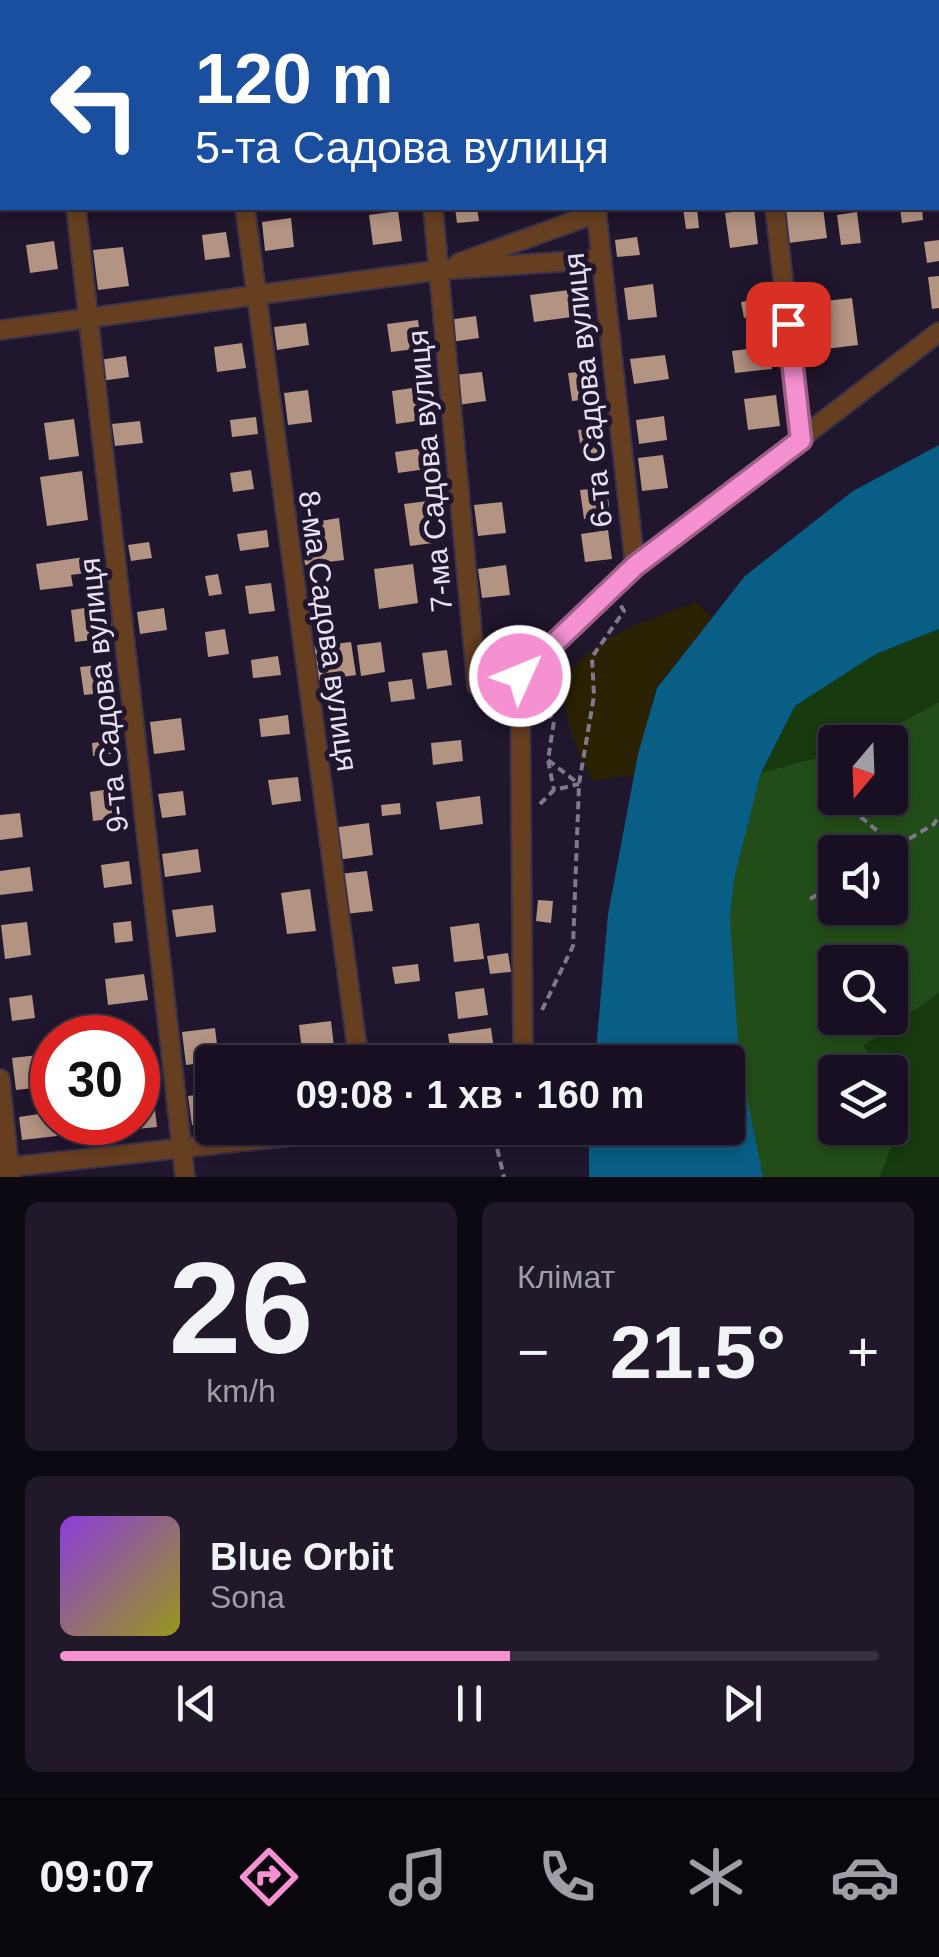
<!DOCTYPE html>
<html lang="uk">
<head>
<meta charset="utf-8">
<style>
	body { margin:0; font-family:Helvetica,sans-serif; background:#21192a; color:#f1f3f6; height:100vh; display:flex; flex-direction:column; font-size:38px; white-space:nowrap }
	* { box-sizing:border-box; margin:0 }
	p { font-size:32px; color:#9f9da5 }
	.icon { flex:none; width:55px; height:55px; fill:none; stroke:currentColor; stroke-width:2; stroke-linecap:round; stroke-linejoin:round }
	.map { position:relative; height:1177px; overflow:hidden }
	.side { display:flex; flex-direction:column; gap:25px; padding:25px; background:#0d0913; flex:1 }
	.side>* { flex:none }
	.guide { position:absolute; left:0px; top:0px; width:940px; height:210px; box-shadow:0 5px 15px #0003,0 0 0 2px #363040; background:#1a4fa0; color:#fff; overflow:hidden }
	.needle { width:65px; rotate:199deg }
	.fabs { position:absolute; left:818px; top:725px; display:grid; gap:20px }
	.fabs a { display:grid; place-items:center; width:90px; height:90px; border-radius:10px; background:#181022; box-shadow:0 5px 15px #0003,0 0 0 2px #363040; font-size:50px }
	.speed { position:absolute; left:30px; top:1015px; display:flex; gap:20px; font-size:50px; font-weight:700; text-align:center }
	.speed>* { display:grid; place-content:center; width:130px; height:130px; border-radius:50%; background:#181022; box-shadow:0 5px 15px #0003,0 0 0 2px #363040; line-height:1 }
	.speed .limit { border:15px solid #d22; background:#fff; color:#111 }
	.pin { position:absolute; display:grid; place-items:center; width:85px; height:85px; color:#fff; margin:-42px; border-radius:20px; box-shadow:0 5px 15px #0006 }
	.me { position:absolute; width:110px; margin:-55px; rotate:46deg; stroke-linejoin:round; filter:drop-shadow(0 0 8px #0008) }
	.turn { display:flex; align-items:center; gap:35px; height:210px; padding:0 30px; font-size:45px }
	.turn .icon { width:130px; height:130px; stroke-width:2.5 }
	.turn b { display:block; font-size:70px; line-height:85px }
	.big { font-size:75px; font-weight:800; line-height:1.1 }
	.side .widget { flex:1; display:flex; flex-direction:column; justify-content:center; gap:15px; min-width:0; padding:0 35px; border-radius:15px; background:#21192a }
	.side .dial { align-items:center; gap:0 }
	.dial b { font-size:130px; line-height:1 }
	.song { display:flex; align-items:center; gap:30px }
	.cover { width:120px; height:120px; border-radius:15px; background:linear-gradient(135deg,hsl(270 70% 55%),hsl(60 70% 35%)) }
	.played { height:10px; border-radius:5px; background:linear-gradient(90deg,#f590d1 55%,#363040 55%) }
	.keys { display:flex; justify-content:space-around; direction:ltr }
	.heat { display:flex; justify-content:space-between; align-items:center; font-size:55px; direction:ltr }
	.side .tiles { flex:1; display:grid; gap:25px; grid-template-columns:1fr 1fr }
	.widget:last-child { grid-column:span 2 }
	.trip { position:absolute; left:195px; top:1045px; width:550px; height:100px; border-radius:10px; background:#181022; box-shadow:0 5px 15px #0003,0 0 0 2px #363040; font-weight:800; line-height:100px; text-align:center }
	.tab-bar { display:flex; height:160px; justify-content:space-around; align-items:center; background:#0a060e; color:#9f9da5 }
	.tab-bar .icon { width:70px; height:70px }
	.tab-bar .active { color:#f590d1 }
	.tab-bar b { font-size:45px; color:#f1f3f6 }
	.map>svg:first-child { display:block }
</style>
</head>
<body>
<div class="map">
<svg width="939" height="1177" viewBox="0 0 939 1177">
	<rect width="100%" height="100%" fill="#20162d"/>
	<path fill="#173a0f" d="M939 629V702L865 742H835V753L761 773 795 706 876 654Z
		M939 993V1177H880L901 1121 890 1099V1072H877L863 1047Z"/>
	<path fill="#224d18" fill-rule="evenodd" d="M939 702V993L864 1046 877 1072H835V1128H890V1099L901 1121 880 1177H763C741 1083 716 975 734 878 741 843 752 808 761 773L835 753V798H890V742H865ZM835 852H890V908H835ZM835 962H890V1018H835Z"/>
	<path fill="#2a2202" d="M696 602 712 618 656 688 635 775 592 781C581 755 566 728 564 699 561 645 657 617 696 602Z"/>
	<path fill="#085e85" d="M939 445V629L876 654 795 706 761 773 734 879 730 917 739 1057 763 1177H589V1128H728V1062H595L608 914 638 754 657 688 745 576 853 491Z"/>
	<path fill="#b39382" d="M455 208H477L479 221 457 223Z
		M683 208H697L699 228 686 229Z
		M784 208H823L827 238 789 243Z
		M900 208H922L923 220 902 223Z
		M754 209 758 244 730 248 725 213Z
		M398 211 402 241 373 245 369 215Z
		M857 212 861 243 841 245 837 215Z
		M291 218 294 247 265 251 262 222Z
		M226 232 230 257 205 260 202 235Z
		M637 237 640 255 617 257 615 240Z
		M939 240V261L927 263 924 242Z
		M54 241 58 269 30 273 26 245Z
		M123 247 129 286 98 290 93 250Z
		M939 276V308L932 309 928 277Z
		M653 284 657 317 628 320 624 288Z
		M584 288 587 315 534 322 530 295Z
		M824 292 825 301 852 298 858 345 817 350 804 295Z
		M765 298 767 315 744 318 741 302Z
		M476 316 479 338 451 342 448 320Z
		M418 320 422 348 391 352 387 324Z
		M306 323 309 345 277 350 274 327Z
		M242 343 246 368 217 372 214 347Z
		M769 346 772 369 735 373 732 351Z
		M665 355 669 379 634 384 630 359Z
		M126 356 129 377 101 381 99 360Z
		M597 370 601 398 572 401 568 373Z
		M482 372 486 401 458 405 454 375Z
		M425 386 429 419 396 424 392 391Z
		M308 390 312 422 288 425 284 393Z
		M776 395 780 426 748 430 744 399Z
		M664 416 667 440 639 444 636 420Z
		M256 417 258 434 232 437 230 420Z
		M74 419 79 456 49 460 44 423Z
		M140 421 143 443 115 446 112 424Z
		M602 427 605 454 582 457 578 430Z
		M430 447 433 468 398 473 395 452Z
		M663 455 668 488 642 491 638 458Z
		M251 470 254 489 233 492 230 473Z
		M82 471 88 520 47 526 40 477Z
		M607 487 610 515 584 519 580 490Z
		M427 501 433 543 410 546 404 504Z
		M502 502 506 533 478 536 474 505Z
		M339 518 344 560 305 565 300 524Z
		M267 530 269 547 240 551 237 534Z
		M608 530 612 559 585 562 581 534Z
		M149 542 152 558 131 561 128 545Z
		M98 555 100 571 71 575 73 586 40 590 36 564Z
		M413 564 418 603 379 609 374 569Z
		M506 565 510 595 482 598 478 569Z
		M218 574 222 594 209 596 205 576Z
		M271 583 275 611 249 614 245 586Z
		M105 605 107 621 115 620 117 637 75 642 71 610Z
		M164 608 167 630 140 634 137 612Z
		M225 629 229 654 208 657 205 632Z
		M351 642 356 675 314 681 309 647Z
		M381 642 385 672 361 676 357 645Z
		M447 650 452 685 427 689 422 653Z
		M278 656 281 675 253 678 251 660Z
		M109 664 112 692 84 695 80 667Z
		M412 679 415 699 391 702 388 682Z
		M288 715 290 734 261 737 259 719Z
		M181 718 185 750 154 754 150 722Z
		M116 740 118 753 93 756 92 743Z
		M461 740 463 761 433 765 431 743Z
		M298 777 301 801 272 805 268 780Z
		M110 789 111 796 122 794 125 817 93 821 90 792Z
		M183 791 186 815 162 818 158 794Z
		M480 796 483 824 440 830 436 802Z
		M400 803 401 814 382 816 381 805Z
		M20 813 23 837 0 840V815Z
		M369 823 373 855 337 860 332 828Z
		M198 849 201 872 165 877 162 854Z
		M129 861 132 884 104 888 101 865Z
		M30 867 33 891 0 895V871Z
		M367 871 373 911 345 914 339 874Z
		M310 889 316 931 287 934 281 893Z
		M538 900 553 901 551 923 536 921Z
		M213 905 216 932 176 937 172 910Z
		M131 921 133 941 115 943 113 923Z
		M27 922 31 955 5 959 1 925Z
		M479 923 484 959 454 962 450 927Z
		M508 953 511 972 490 974 487 956Z
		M418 964 420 981 395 984 392 967Z
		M144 974 148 1000 108 1005 105 979Z
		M484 988 488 1015 458 1019 455 992Z
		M32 995 35 1018 12 1021 9 998Z
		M331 1021 334 1047 302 1051 299 1025Z
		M215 1028 219 1061 186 1065 182 1032Z
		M491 1028 495 1057 452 1062 448 1034Z
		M149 1042 151 1063 138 1065V1043Z
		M38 1055 42 1087 16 1090 12 1058Z
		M212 1093V1122L192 1125 188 1096Z
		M154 1101 157 1127 137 1129 138 1104Z
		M52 1112 57 1136 22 1140 19 1117Z"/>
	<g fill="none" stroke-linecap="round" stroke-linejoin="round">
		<defs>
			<path id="minor" d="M50 0 51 2
				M221 0 222 2
				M408 0V2
				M573 0V2
				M751 0V2
				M927 0 928 2
				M938 84 939 96
				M76 208 185 1177
				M245 208 359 1062
				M433 208 477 686 520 676
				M596 208 635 566
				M775 208 801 439
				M459 263 597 213
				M0 330 440 270 602 259
				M514 1062 523 1050 520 676 635 566 939 332
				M0 1079 10 1177
				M0 1168 366 1128"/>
		</defs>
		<use href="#minor" stroke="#3c3249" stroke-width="22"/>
		<path stroke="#80788c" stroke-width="4" stroke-dasharray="8 5" stroke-linecap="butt" d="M539 701 554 721 548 760 554 790
			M548 760 579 784
			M841 800 896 847
			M540 804 554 790 579 784
			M887 852 934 824 939 815
			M810 899 835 884
			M862 908 863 915
			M542 1010 573 946 579 784 594 696 592 657 624 611 620 604
			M482 1128 497 1148 504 1177"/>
		<use href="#minor" stroke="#663f21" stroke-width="18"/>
	</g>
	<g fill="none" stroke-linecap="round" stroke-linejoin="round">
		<defs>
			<path id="route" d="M520 676 635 566 801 440 788 324"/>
		</defs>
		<use href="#route" stroke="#9f5e88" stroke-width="25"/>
		<use href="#route" stroke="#f590d1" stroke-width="18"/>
	</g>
	<g text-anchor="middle" stroke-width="10" stroke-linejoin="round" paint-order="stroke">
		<g font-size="30" fill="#e7e1f2" stroke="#20162d">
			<text transform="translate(588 390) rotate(-96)" y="10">6-та Садова вулиця</text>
			<text transform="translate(430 471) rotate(-95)" y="10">7-ма Садова вулиця</text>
			<text transform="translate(328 631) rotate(82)" y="10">8-ма Садова вулиця</text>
			<text transform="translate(104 695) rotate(-96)" y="10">9-та Садова вулиця</text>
		</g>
	</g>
</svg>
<div class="fabs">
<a><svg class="needle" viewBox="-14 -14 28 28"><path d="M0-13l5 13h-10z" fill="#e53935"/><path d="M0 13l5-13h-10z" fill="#9f9da5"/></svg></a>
<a><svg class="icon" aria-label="sound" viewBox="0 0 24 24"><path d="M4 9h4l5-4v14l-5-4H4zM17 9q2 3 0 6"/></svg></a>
<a><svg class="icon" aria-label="search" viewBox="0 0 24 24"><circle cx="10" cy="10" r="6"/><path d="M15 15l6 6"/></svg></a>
<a><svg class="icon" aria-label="layers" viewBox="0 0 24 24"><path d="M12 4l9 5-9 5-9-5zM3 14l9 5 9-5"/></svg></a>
</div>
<div class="speed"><div class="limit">30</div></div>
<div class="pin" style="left:788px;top:324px;background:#d93025"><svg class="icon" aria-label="arrive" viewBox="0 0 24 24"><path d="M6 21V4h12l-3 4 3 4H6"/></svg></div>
<svg class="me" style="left:520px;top:676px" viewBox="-20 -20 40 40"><circle r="17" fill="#f590d1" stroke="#fff" stroke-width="3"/><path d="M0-11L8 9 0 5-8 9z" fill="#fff"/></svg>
<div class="trip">09:08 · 1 хв · 160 m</div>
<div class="guide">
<div class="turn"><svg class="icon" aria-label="left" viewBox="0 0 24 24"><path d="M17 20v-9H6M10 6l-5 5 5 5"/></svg><div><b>120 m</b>5-та Садова вулиця</div></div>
</div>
</div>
<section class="side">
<div class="tiles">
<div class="widget dial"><b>26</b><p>km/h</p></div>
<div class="widget"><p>Клімат</p>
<div class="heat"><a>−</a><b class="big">21.5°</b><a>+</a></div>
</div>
<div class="widget">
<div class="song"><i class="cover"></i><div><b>Blue Orbit</b><p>Sona</p></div></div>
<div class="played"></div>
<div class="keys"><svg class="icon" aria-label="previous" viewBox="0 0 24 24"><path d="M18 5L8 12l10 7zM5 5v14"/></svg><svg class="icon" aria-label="pause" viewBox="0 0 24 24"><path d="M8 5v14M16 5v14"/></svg><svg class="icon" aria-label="next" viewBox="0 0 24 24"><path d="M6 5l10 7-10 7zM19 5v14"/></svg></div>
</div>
</div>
</section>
<nav class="tab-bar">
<b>09:07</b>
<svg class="icon active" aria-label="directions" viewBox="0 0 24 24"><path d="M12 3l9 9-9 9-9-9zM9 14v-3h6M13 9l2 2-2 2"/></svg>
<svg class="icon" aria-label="music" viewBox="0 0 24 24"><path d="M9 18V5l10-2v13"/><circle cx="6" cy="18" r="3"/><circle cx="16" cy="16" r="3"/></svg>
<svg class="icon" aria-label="phone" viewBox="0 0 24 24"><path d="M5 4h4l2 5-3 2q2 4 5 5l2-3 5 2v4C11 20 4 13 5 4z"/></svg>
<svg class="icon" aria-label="climate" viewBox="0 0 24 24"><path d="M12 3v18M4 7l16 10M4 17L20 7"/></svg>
<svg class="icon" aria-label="car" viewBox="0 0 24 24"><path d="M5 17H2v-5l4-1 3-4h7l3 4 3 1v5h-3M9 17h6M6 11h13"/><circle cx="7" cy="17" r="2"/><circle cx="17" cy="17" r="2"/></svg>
</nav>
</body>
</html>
